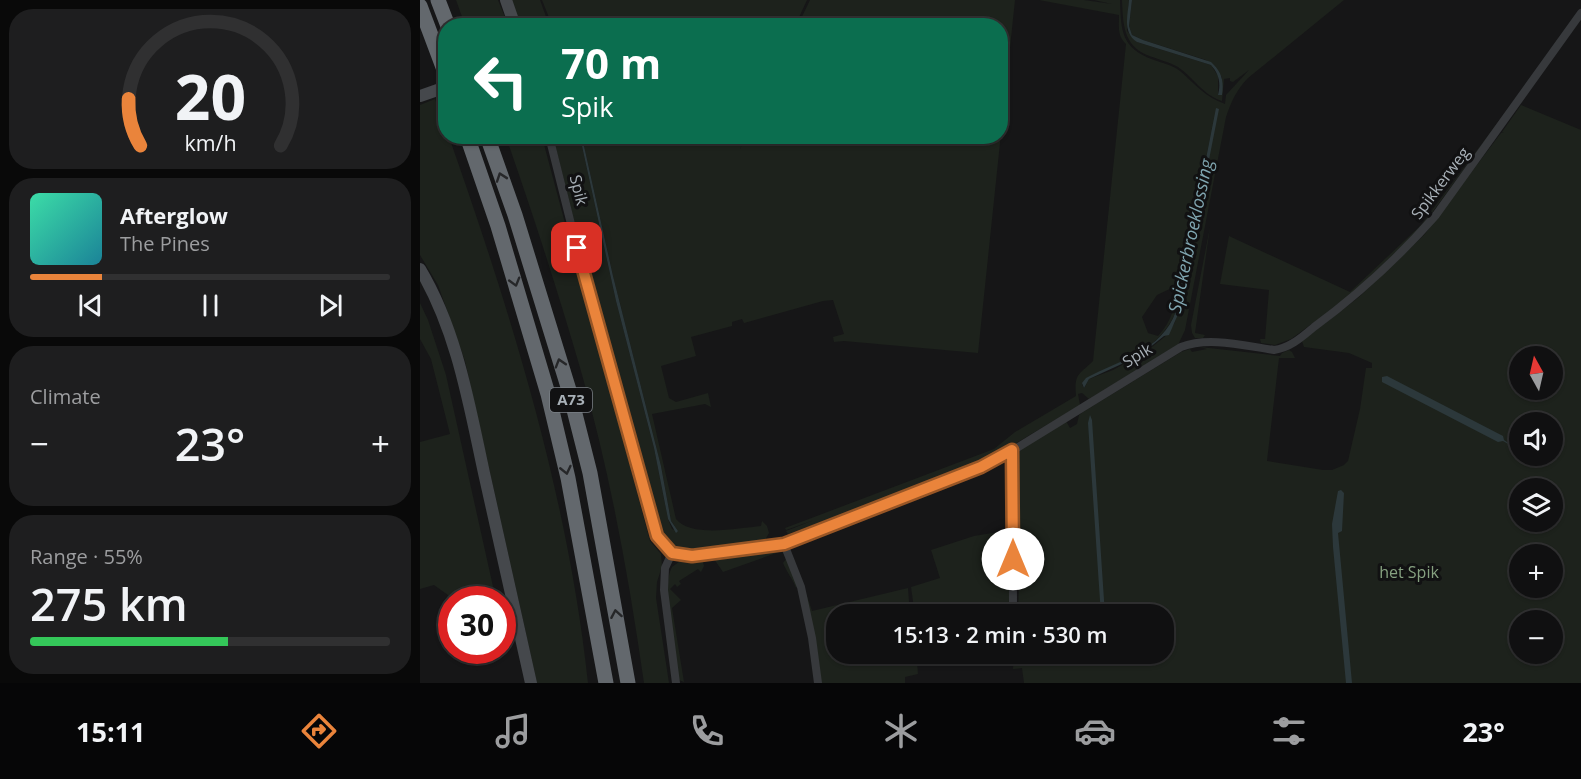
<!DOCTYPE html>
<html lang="en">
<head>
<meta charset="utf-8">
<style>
	body { margin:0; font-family:"Open Sans",sans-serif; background:#1e1e1f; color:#f1f3f6; height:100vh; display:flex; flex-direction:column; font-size:22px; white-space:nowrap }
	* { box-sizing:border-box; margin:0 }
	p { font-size:20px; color:#9c9d9f }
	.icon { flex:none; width:33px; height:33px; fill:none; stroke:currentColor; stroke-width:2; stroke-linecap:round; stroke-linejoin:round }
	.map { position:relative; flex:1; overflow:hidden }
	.panel { display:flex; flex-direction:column; gap:9px; padding:9px; background:#090909; width:420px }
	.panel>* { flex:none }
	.guide { position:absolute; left:18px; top:18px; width:570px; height:126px; border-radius:24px; box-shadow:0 2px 4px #0004,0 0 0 2px #303031; background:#0b6e4f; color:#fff; overflow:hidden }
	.needle { width:39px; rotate:352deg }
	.tools { position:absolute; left:1089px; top:346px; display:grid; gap:12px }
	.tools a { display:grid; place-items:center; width:54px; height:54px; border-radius:50%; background:#101011; box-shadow:0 2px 4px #0004,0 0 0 2px #303031; font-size:30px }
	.speed { position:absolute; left:18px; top:586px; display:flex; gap:12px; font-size:30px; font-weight:700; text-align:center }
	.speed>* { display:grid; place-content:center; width:78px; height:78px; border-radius:50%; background:#101011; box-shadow:0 2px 4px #0004,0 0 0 2px #303031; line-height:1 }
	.speed .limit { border:9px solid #d22; background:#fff; color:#111 }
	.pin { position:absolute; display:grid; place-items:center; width:51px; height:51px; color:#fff; margin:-26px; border-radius:12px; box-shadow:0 3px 9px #0006 }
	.me { position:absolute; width:66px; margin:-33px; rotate:0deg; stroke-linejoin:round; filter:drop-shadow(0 0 4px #0008) }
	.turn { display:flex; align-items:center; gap:21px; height:126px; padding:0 24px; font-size:27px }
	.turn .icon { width:78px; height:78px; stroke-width:2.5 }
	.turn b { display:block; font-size:42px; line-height:51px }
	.big { font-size:45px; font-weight:600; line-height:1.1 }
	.panel .widget { flex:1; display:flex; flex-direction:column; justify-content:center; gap:9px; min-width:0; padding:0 21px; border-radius:24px; background:#1e1e1f }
	.panel .dial { align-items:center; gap:0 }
	.dial svg { height:156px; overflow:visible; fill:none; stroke:#303031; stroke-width:7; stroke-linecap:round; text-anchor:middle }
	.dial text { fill:#f1f3f6; stroke:none }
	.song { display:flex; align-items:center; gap:18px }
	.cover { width:72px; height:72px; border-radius:9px; background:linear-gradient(135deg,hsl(160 70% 55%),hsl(190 70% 35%)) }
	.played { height:6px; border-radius:3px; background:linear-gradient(90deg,#ea843b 20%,#303031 20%) }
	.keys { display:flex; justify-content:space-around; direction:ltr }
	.heat { display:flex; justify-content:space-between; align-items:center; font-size:33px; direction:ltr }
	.charge { height:9px; border-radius:4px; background:linear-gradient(90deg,#34c759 55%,#303031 0) }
	.trip { position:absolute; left:406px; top:604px; width:348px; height:60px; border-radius:24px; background:#101011; box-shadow:0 2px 4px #0004,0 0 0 2px #303031; font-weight:600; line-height:60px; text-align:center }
	.tabs { display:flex; height:96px; justify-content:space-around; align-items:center; background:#060607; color:#9c9d9f }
	.tabs .icon { width:42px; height:42px }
	.tabs .active { color:#ea843b }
	.tabs b { font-size:27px; color:#f1f3f6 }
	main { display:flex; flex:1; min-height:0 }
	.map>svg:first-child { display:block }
</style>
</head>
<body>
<main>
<section class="panel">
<div class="widget dial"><svg viewBox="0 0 100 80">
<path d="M14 69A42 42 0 1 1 86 69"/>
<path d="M14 69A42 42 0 0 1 8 45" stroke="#ea843b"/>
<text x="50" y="56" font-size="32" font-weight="700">20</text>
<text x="50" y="72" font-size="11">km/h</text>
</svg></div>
<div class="widget">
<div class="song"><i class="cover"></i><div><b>Afterglow</b><p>The Pines</p></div></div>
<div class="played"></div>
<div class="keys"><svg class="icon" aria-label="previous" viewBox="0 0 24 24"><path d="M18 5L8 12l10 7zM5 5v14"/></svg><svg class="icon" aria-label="pause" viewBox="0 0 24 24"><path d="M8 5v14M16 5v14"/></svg><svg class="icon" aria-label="next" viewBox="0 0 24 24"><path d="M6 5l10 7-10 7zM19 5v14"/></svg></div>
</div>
<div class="widget"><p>Climate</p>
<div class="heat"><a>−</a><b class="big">23°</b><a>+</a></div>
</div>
<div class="widget"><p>Range · 55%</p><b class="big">275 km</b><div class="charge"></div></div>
</section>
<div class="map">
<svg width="1161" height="683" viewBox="0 0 1161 683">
	<rect width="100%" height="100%" fill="#161617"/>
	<path fill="#1d221c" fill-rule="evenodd" d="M36 0H78L88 25H45Z
		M91 0H120L129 25H100Z
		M122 0H387L375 26 132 25Z
		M390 0H595L558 353 424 341 414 342 413 337 424 334 413 300 403 301 324 323 322 319 312 322V326L271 337 276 356 241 366 249 398 256 402 288 393 291 407 285 404 232 414 256 519C271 538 319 528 341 526L342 521 347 526 349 533 345 540 301 547 263 549 250 544 238 529 210 416 162 253 133 137H160L196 301 234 448 248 519 252 529 258 531 251 521 241 466 193 276 162 137H324L320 149 326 136H580V26L378 25Z
		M619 0H664L692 4 674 0H700C701 31 701 48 734 60 742 63 753 65 760 71 775 84 785 97 805 104L806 95 829 70 813 82 810 81V78L804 79 802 101C783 95 774 78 758 67 749 62 737 59 727 55 703 45 703 23 702 0H709L707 31 717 42 791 65 798 76V95H802V77L786 60 723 40 712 35 709 26 712 0H924L828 78C817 89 811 102 806 117L765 330 758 345 669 399 662 393 658 394 660 405 588 448 543 470 368 534 366 531 394 520 366 530 365 528 574 449 595 432 656 396C654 373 659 375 673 361L706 44C697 36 699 26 699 15ZM796 108 755 322 748 334 727 351 693 370 669 379 664 388 662 384C673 373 685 370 699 363 724 352 746 337 756 311ZM758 285C756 304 752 321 738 336L728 333 722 317 737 295Z
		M15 99 25 127 26 136 29 137C91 313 148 496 168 683H117L45 361 18 285 0 255V105Z
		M1093 102 1000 229 931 295 871 339 855 345 841 343 840 339H845L849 290 800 284 809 236 930 292 1001 225Z
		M1101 105 1161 130V683H604L602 668 593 669 594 654H744V615H598L599 581 593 459 596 452 646 421 650 428 657 424 659 415 663 412 761 352 770 349 772 352 787 349 780 347 860 356 862 353 869 350 872 352 875 358H859L847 461 903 470H912L924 465 928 461 940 409 946 368H952V363L929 353 884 347 882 341 939 297 1004 235 1081 133 1084 132H1082ZM1100 357H1132V390H1100ZM1100 423H1132V456H1100ZM1100 489H1132V522H1100ZM1100 555H1132V588H1100ZM1100 621H1132V654H1100Z
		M86 137H122L230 541 241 554 242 566 237 582 236 598 249 683H224C209 578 190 473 161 371 138 292 113 214 86 137Z
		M790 227 775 333 785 335 783 338H775L772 333 771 325Z
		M0 303 8 320 26 375 76 600H35L14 585 0 589V442L30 434 11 359 0 339Z
		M578 532H590L593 603 546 615H495L491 587 520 578 511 550 554 536Z
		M357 547 364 550 378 585 376 588C373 579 367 573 363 563L366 559 362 551 303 572 294 559Z
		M263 559H282L284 566 281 572 278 569 259 581 261 584 257 587 255 584 250 589 261 600 252 608 264 682 259 680C255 653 240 590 252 567Z
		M384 587 392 611 488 588 490 615H417V654H533L497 662 498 674 485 677V683H400Z"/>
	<path fill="#2c383b" d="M709 0H712L709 26 712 35 723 40 791 62C802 72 804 81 802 95H798C801 83 799 74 791 65L717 42C702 32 708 15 709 0Z
		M796 108 799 109 759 312 749 335 744 336 719 356 669 379 664 388 662 383 666 378C700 360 742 351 756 311Z
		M160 137H162L193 276 241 466 251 521 258 531 256 533 248 519 234 448 196 301Z
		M967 376 1083 436 1084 440 1099 450 1083 441 1078 442 962 382V377Z
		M670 415 672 420 685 615H681L668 423Z
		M921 490 924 493 922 531 918 533 932 683H926L913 547 912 524 918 491Z"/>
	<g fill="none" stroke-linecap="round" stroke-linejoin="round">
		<path stroke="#37393c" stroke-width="8" d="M129 136 157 248 237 536C242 541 247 550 253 553 269 562 344 547 364 544L561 467 592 451 761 347C789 336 825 346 854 350 870 348 882 337 894 327 939 294 979 257 1016 215L1161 13
			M592 451 593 602
			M364 544 381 587 392 638 398 683
			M252 553 245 568 244 590 256 683"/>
		<path stroke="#45484c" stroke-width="12" d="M86 0 95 26
			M0 96 26 87
			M0 269C37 331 49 404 64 473 80 543 96 613 111 683"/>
		<path stroke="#63686d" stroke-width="15" d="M18 0 28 26
			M0 6 26 75
			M47 136 78 226 128 394 148 478 186 683
			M67 136 95 215 149 390 170 473 208 683"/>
	</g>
	<defs><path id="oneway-chevron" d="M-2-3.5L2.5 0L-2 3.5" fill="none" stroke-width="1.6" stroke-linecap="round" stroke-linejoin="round" transform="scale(1.5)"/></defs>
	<g stroke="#262729">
		<use href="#oneway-chevron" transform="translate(81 177) rotate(-109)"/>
		<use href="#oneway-chevron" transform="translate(95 282) rotate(74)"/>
		<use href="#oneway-chevron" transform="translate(140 363) rotate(-107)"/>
		<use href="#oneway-chevron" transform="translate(146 470) rotate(77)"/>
		<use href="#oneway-chevron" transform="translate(196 614) rotate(-100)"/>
	</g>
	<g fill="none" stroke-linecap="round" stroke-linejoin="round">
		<defs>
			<path id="route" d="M157 248 237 536 252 553 272 556 364 544 561 467 592 450 593 559"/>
		</defs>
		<use href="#route" stroke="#985626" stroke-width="15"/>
		<use href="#route" stroke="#ea843b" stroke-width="10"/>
	</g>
	<g text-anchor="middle" stroke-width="6" stroke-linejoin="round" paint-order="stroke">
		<rect fill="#111112" stroke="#7b8086" stroke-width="1.5" x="130" y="388" width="42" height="24" rx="4.5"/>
		<g font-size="15" font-weight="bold" fill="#a8b0b7">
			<text x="151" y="405">A73</text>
		</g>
		<g font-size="16" fill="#a8b0b7" stroke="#111112">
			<text transform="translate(1020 183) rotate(-53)" y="6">Spikkerweg</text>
			<text transform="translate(159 190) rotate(76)" y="6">Spik</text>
			<text transform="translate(717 355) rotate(-31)" y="6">Spik</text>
		</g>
		<g font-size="16" fill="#86a180" stroke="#111112">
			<text x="989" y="578">het Spik</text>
		</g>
		<g font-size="18" font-style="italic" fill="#80a6b1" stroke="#111112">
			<text transform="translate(771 236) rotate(-78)" y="6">Spickerbroeklossing</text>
		</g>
	</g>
</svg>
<div class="tools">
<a><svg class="needle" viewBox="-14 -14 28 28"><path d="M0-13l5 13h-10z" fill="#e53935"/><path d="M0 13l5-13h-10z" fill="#9c9d9f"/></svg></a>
<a><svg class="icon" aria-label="sound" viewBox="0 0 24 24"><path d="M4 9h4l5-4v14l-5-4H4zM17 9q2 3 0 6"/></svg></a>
<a><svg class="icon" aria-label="layers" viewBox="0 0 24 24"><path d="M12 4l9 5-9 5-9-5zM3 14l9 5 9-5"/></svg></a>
<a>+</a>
<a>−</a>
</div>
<div class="speed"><div class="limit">30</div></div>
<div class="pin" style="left:157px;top:248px;background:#d93025"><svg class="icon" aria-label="arrive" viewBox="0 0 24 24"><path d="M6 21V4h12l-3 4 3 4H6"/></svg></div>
<svg class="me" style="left:593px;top:559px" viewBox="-20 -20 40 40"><circle r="19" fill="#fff"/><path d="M0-13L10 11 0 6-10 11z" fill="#ea843b"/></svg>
<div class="trip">15:13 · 2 min · 530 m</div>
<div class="guide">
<div class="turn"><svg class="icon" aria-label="left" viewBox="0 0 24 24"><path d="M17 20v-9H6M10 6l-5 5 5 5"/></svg><div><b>70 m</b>Spik</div></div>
</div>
</div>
</main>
<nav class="tabs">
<b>15:11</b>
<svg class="icon active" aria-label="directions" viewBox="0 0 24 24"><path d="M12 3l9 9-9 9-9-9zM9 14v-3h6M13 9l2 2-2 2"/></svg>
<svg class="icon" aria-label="music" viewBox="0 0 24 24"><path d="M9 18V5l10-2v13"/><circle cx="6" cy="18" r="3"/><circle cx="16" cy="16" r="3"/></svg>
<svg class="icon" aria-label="phone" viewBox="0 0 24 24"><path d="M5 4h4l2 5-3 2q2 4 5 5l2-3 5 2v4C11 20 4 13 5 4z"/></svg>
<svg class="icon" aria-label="climate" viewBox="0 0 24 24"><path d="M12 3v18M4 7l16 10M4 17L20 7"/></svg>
<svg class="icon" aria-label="car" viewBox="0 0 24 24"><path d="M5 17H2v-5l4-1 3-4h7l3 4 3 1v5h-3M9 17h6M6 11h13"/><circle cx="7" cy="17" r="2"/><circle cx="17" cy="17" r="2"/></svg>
<svg class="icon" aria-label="filters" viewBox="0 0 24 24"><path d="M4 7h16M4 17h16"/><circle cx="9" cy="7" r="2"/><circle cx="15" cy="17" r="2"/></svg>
<b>23°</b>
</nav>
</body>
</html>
